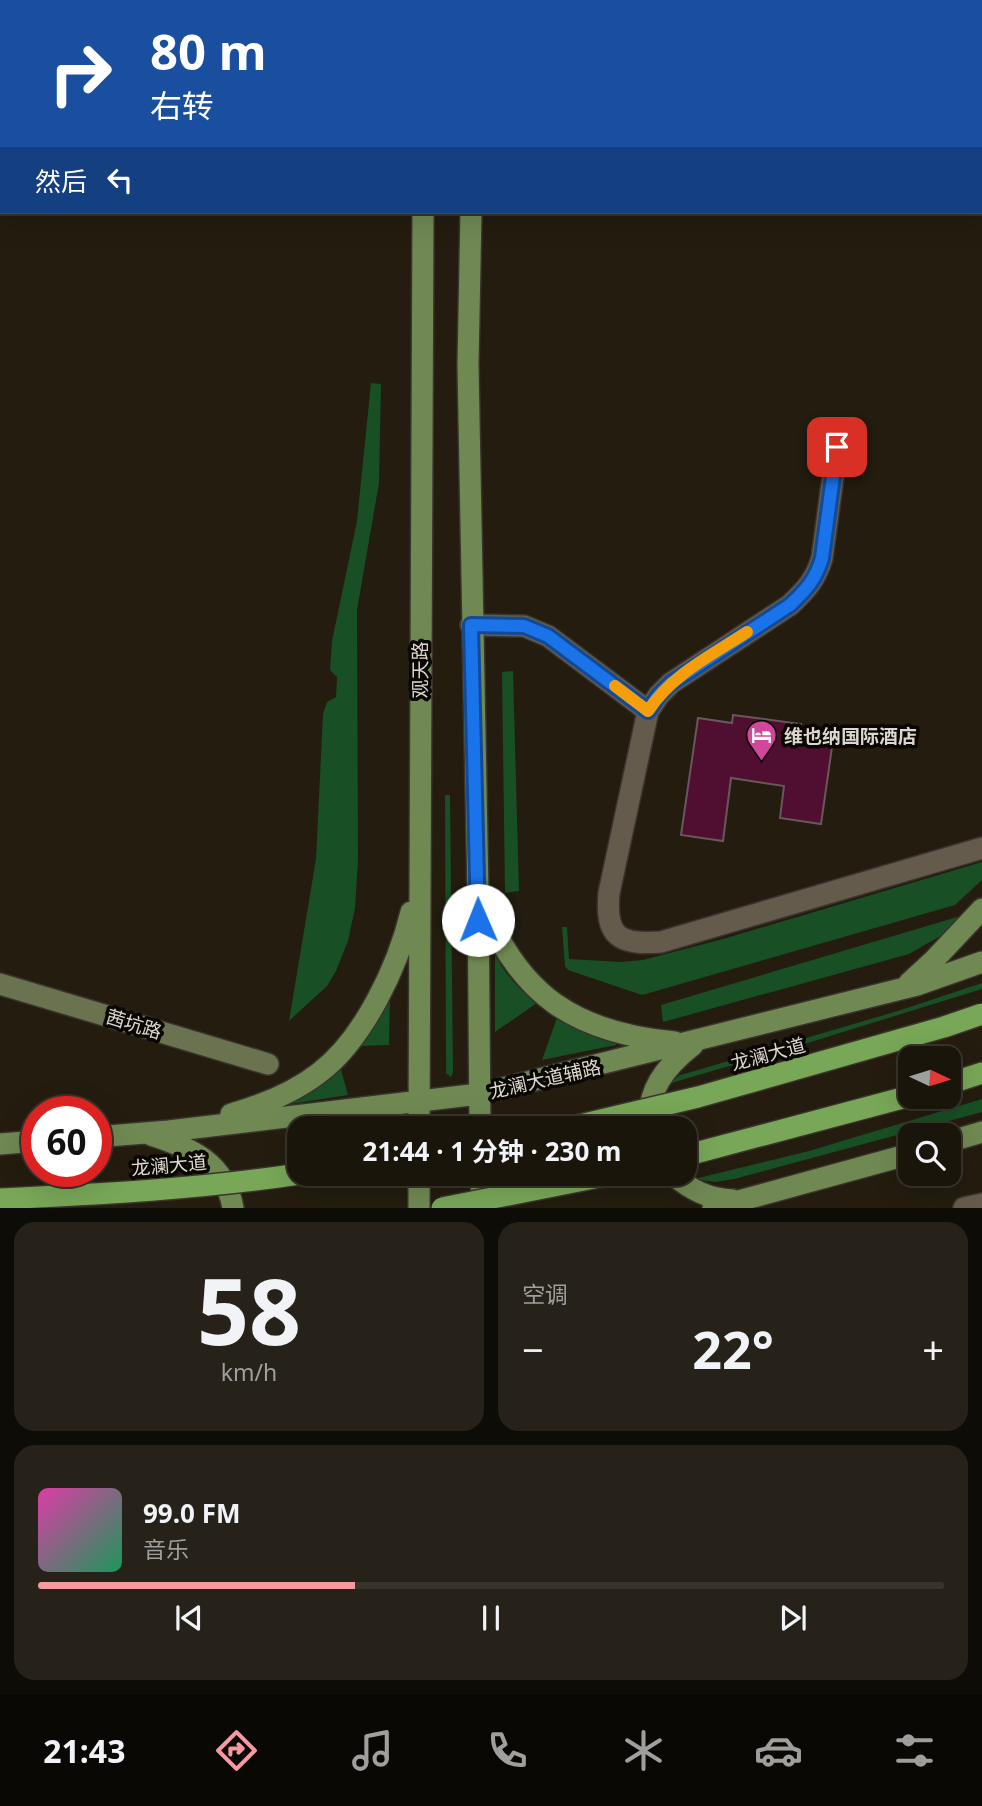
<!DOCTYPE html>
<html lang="zh">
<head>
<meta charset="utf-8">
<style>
	body { margin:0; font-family:"Noto Sans","Noto Sans SC",sans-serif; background:#272219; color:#f1f3f6; height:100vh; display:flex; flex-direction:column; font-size:26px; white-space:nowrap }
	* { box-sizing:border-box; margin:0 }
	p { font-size:23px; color:#9f9f9d }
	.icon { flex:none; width:38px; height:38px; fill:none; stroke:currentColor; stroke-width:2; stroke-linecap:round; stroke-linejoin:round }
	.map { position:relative; height:1208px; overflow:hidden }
	.sheet { display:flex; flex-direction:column; gap:14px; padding:14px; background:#0e0c06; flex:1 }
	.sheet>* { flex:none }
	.banner { position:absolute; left:0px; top:0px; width:984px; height:214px; box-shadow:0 7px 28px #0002,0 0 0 2px #38342c; background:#1a4fa0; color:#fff; overflow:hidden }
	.needle { width:46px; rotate:94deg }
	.controls { position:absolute; left:898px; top:1046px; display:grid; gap:14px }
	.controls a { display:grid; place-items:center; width:63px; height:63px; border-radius:14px; background:#1a150b; box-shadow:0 7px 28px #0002,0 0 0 2px #38342c; font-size:35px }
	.speed { position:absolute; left:21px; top:1096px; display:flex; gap:14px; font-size:35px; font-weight:700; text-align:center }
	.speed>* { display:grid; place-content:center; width:91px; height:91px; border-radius:50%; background:#1a150b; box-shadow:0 7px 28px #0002,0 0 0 2px #38342c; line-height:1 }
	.speed .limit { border:10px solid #d22; background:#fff; color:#111 }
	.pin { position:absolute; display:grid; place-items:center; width:60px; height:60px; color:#fff; margin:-30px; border-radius:14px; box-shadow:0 4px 10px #0006 }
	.me { position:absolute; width:77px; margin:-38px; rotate:359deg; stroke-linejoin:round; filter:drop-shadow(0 0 5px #0008) }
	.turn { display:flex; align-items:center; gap:24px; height:147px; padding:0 35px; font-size:32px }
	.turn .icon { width:91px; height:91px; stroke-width:2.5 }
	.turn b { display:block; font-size:49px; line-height:60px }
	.then { display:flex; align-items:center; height:66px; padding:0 35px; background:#0003; gap:14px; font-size:26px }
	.big { font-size:52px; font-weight:700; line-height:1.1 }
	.sheet .tile { flex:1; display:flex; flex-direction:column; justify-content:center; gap:10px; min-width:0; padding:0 24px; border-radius:21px; background:#272219 }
	.sheet .dial { align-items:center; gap:0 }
	.dial b { font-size:91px; line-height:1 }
	.song { display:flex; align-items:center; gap:21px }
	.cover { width:84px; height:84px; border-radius:10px; background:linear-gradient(135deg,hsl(320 70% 55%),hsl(150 70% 35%)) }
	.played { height:7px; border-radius:4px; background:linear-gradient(90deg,#f49aa0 35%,#38342c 35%) }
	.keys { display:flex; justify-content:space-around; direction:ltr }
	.heat { display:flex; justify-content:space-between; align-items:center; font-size:38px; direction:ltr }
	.sheet .tiles { flex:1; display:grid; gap:14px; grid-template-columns:1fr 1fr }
	.tile:last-child { grid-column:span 2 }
	.trip { position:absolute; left:287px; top:1116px; width:410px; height:70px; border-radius:21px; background:#1a150b; box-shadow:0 7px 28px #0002,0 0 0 2px #38342c; font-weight:700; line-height:70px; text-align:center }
	.menu { display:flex; height:112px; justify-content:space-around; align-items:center; background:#0a0804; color:#9f9f9d }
	.menu .icon { width:49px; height:49px }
	.menu .active { color:#f49aa0 }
	.menu b { font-size:32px; color:#f1f3f6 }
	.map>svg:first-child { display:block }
</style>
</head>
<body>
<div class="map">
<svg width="982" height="1208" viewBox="0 0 982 1208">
	<rect width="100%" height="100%" fill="#231c0f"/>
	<path fill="#194f25" d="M371 383 381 384 379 483 357 610 358 861 355 908 348 941 336 971 327 986 289 1021 316 859 323 714 327 702 336 697 337 677 330 670 332 641 357 521Z
		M513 671 519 891 505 893 502 672Z
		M445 795H450L453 1072 451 1077 446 1073Z
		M982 862V880L955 905 642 995 568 970 565 966 562 927H567L569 959 621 962 643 960 723 939Z
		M964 915 949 931 909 954 663 1022 661 1005Z
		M495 955C506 976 519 989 537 1003L495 1032Z
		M982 983V989L814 1041 668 1084 680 1075 691 1072 901 1010Z
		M390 992 389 1045 358 1046Z
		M557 1018C576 1030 594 1036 616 1040V1045L542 1060Z
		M340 1066 348 1095 284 1105Z
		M982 1099V1112L734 1179 715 1182 694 1179 809 1151Z"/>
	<path fill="#500e30" stroke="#68575d" stroke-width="2" d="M733 715 801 724 800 735 833 740 821 824 780 818 784 786 731 778 723 841 681 835 698 718 732 723Z"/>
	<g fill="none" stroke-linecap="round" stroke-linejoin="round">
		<defs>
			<path id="street" d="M837 447 822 558C816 579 806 590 790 605L671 683 659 695 648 711 609 893C605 937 619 945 661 942L982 848
				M471 625 524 626 548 636 648 711
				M964 1208 982 1204"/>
			<path id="secondary" d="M0 984 268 1064"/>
			<path id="primary" d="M421 0V2
				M471 0V2
				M471 212 468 365 478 892 480 1129
				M482 902C519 996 576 1033 675 1042
				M909 983 934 960 982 909
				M231 1114C263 1105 293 1093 319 1073 364 1039 398 966 411 912
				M419 1129 423 212
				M651 1129C644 1092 666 1066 693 1045
				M151 1135C191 1148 225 1162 233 1208
				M96 1137 169 1131 479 1094 917 985 982 962
				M948 1142 982 1132
				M0 1144 37 1141
				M419 1174V1208
				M481 1174 482 1208
				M672 1174C691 1190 708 1199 733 1200
				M713 1208 910 1154"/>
			<path id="highway" d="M948 1084 982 1073
				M684 1156 910 1096"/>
		</defs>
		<use href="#street" stroke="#3a342e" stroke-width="24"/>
		<use href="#secondary" stroke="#3a342e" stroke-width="24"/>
		<use href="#primary" stroke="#3a342e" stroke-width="24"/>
		<use href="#highway" stroke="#3a342e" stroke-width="24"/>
		<use href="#street" stroke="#645b4c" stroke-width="21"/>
		<use href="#secondary" stroke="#6a724f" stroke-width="21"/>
		<use href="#primary" stroke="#708953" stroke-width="21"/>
		<use href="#highway" stroke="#78a757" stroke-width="21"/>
		<defs>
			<path id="highway-bridge" d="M563 1129 698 1097 944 1027 982 1014
				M0 1199C100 1194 201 1189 299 1174
				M442 1208 614 1174"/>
		</defs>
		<use href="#highway-bridge" stroke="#3a342e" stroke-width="24" stroke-linecap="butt"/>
		<use href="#highway-bridge" stroke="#78a757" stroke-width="21"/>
	</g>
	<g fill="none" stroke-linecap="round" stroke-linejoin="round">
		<defs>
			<path id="route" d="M478 920 471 625 524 626 548 636 648 711 659 695 671 683 790 605C806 590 816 579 822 558L837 447"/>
		</defs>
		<use href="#route" stroke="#114b97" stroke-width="18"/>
		<use href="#route" stroke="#1a73e8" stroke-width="12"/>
		<path stroke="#f59e0b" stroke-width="12" d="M615 686 648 711C671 675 712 655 747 632"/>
	</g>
	<defs>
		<symbol id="hotel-pin" viewBox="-11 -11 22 30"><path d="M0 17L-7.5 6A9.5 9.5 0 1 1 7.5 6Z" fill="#d1479c" stroke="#0a0703"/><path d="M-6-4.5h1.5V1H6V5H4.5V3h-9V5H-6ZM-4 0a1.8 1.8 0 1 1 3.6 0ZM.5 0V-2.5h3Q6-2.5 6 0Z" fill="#fff"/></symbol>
	</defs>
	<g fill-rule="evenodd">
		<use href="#hotel-pin" x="744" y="718" width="35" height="47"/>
	</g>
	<g text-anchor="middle" stroke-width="7" stroke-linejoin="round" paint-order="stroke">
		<g font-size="19" fill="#dcd7cf" stroke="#0a0703">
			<text transform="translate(420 670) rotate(-90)" y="7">观天路</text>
			<text transform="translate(134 1024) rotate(17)" y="7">茜坑路</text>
			<text transform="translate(768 1054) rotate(-15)" y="7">龙澜大道</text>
			<text transform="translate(545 1079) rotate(-13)" y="7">龙澜大道辅路</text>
			<text transform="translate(169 1165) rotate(-5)" y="7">龙澜大道</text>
		</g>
		<g font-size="19" font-weight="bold" fill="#dcd7cf" stroke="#0a0703" text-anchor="start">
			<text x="784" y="743">维也纳国际酒店</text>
		</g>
	</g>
</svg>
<div class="controls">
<a><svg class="needle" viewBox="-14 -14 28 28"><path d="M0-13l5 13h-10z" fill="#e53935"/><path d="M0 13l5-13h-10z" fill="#9f9f9d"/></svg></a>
<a><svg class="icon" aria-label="search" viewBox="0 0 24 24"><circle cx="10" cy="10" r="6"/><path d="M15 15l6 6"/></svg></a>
</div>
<div class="speed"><div class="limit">60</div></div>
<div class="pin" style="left:837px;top:447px;background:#d93025"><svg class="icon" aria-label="arrive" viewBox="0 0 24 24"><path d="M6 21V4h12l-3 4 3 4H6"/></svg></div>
<svg class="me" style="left:478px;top:920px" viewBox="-20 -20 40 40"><circle r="19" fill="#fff"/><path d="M0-13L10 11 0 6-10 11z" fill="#1a73e8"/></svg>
<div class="trip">21:44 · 1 分钟 · 230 m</div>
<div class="banner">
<div class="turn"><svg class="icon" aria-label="right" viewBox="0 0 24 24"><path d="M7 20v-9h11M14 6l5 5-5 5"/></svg><div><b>80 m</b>右转</div></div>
<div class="then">然后<svg class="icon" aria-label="left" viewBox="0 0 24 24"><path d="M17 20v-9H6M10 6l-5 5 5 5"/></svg></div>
</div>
</div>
<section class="sheet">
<div class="tiles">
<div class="tile dial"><b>58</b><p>km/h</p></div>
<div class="tile"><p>空调</p>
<div class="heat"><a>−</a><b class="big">22°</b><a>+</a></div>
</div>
<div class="tile">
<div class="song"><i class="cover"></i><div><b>99.0 FM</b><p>音乐</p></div></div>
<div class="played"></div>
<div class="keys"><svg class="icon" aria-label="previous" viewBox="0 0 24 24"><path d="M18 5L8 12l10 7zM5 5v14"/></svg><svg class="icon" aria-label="pause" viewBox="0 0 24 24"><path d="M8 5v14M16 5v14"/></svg><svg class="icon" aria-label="next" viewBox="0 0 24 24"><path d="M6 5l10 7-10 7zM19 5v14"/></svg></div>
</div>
</div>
</section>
<nav class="menu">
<b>21:43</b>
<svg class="icon active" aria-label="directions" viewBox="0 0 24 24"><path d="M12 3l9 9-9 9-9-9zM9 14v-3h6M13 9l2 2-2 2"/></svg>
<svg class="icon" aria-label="music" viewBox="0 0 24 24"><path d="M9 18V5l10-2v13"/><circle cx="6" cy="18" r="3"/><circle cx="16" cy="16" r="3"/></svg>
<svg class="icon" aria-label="phone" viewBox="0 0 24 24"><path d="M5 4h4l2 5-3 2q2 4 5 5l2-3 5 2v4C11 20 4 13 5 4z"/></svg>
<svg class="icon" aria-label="climate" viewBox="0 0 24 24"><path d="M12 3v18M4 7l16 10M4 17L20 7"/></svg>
<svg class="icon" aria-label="car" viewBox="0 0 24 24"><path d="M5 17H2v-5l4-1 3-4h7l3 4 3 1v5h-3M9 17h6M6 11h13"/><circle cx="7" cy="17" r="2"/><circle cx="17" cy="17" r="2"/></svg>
<svg class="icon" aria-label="filters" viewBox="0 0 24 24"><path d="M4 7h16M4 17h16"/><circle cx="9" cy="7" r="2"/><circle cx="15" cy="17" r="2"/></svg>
</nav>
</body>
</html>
